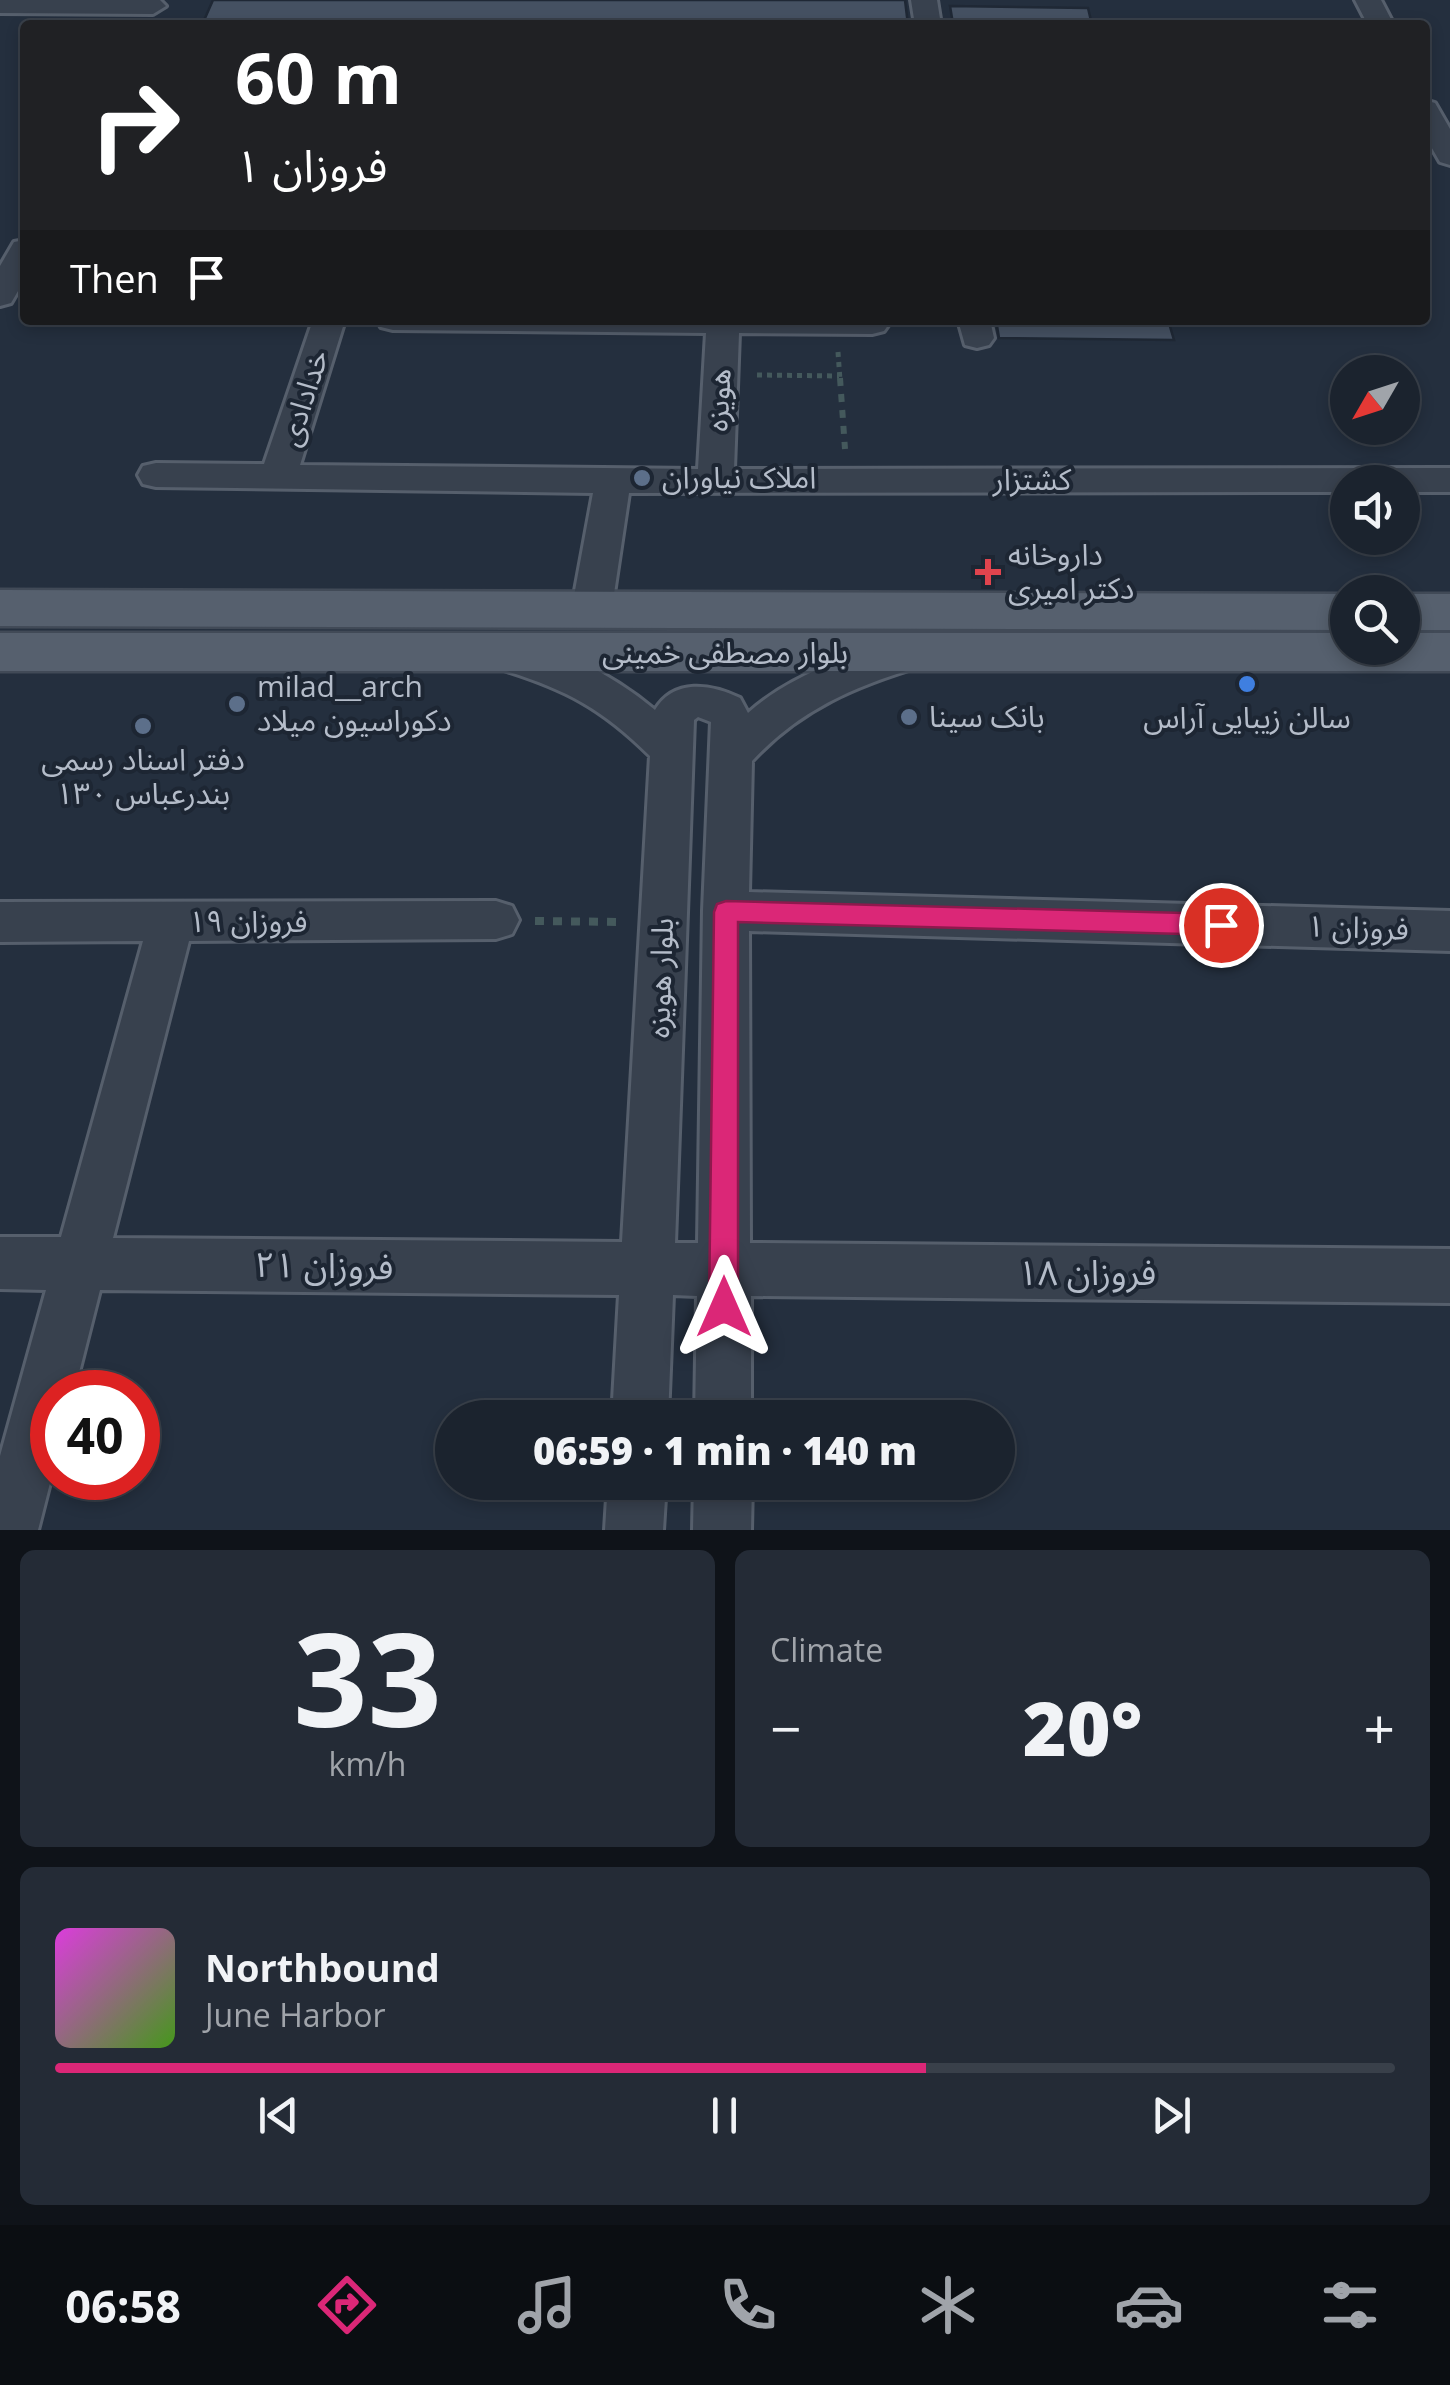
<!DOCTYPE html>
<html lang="en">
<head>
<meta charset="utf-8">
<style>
	body { margin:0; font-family:"Open Sans","Noto Sans Arabic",sans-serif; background:#242b36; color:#f1f3f6; height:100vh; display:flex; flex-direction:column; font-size:38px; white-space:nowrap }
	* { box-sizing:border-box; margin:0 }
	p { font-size:32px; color:#a0a4aa }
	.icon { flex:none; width:55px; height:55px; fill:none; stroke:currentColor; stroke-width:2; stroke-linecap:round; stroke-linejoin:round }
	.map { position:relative; height:1530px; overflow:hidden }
	.side { display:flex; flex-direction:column; gap:20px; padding:20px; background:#0f1319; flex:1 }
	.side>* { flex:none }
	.banner { position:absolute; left:20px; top:20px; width:1410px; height:305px; border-radius:10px; box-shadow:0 5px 15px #0003,0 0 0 2px #39404a; background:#202124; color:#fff; overflow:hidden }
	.needle { width:65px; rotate:231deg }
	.tools { position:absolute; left:1330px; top:355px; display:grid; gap:20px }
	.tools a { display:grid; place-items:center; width:90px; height:90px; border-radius:50%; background:#1b232e; box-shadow:0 5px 15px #0003,0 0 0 2px #39404a; font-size:50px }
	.speed { position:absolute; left:30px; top:1370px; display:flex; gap:20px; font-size:50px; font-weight:700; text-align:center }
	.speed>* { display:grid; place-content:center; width:130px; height:130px; border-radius:50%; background:#1b232e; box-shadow:0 5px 15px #0003,0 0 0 2px #39404a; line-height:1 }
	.speed .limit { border:15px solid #d22; background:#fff; color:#111 }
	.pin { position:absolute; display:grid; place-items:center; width:85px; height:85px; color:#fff; margin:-42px; border:5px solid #fff; border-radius:50%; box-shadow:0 2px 10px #0007 }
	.me { position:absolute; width:110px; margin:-55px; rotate:0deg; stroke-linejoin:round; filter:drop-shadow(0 0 8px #0008) }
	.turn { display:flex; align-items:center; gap:35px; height:210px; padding:0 50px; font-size:45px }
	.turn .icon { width:130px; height:130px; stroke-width:2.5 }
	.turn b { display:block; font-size:70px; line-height:85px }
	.then { display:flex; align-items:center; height:95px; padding:0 50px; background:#0003; gap:20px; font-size:38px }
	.big { font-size:75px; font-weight:800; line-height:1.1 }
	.side .widget { flex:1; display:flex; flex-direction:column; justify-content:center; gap:15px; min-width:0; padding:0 35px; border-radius:15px; background:#242b36 }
	.side .dial { align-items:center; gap:0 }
	.dial b { font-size:130px; line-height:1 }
	.song { display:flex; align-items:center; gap:30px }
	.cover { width:120px; height:120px; border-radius:15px; background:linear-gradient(135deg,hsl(300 70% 55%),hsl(100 70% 35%)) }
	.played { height:10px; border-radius:5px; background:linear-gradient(90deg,#db2777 65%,#39404a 65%) }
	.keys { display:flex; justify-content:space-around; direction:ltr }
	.heat { display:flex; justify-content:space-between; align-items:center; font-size:55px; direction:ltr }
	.side .tiles { flex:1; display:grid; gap:20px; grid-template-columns:1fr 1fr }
	.widget:last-child { grid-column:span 2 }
	.trip { position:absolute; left:435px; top:1400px; width:580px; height:100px; border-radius:50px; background:#1b232e; box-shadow:0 5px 15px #0003,0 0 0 2px #39404a; font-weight:800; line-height:100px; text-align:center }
	.dock { display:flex; height:160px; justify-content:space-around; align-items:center; background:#0b0e12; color:#a0a4aa }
	.dock .icon { width:70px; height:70px }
	.dock .on { color:#db2777 }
	.dock b { font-size:45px; color:#f1f3f6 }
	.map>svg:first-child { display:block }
</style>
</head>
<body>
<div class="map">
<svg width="1450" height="1530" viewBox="0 0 1450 1530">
	<rect width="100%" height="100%" fill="#242f3e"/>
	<path fill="#455162" stroke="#1f2835" stroke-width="2.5" d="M213 0H905L908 25H202Z
		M950 6 1088 8 1092 25 953 24Z
		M996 320H1168L1174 340 999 338Z"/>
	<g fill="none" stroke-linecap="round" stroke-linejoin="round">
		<defs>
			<path id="minor" d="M0 0H160L166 6 153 14 0 13Z
				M911 0H937L941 25H915Z
				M1355 0H1381L1394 25H1368Z
				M1425 100 1435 103 1450 129V165L1440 162 1425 136Z
				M25 240V279L11 303 0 306V266L14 242Z
				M313 320H345L300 465 698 469 706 333 393 330 381 327 377 320H886L889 324 884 331 872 334 739 333 734 469 1450 468V492H1402V482H1348V492L629 493 612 607 606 617 592 621 578 617 572 607 593 493 156 487 143 484 138 475 143 466 156 463 264 464Z
				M958 320H990L994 338 989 345 977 348 965 345Z
				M911 639 925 643 931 654 925 665C858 685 801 708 752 761L749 892 1450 911V951L749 931 750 1243 1450 1249V1303L751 1296V1418H695L697 1296 673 1295 668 1418H612L619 1295 100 1290 74 1392H52V1475L38 1530H0V1456L46 1290 0 1289V1237H61L143 941 0 942V902L496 901 512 906 519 920 512 934 496 939 189 941 113 1238 622 1242 650 756C601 707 563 688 497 668L491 657 497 646C542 632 621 681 655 710 674 678 711 684 740 698L748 713C794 672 853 655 911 639ZM698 717 711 722 703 911 698 1243H675L694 720Z
				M608 1482H666L663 1530H605Z
				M694 1482H752L751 1530H693Z"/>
			<path id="major" d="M0 590 1348 594V630L0 626Z
				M1402 594H1450V630H1402Z
				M0 633H1348V648H1402V633H1450V671H0Z"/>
		</defs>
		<use href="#minor" stroke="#565f6c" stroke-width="6"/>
		<use href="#major" stroke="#414a57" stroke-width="5"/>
		<path stroke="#44595c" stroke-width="5" stroke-dasharray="5 5" stroke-linecap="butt" d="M838 352 840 380
			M757 375 839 376"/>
		<path stroke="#44595c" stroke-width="6" stroke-dasharray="8 8" stroke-linecap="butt" d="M840 378 845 449"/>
		<path stroke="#44595c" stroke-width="8" stroke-dasharray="9 9" stroke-linecap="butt" d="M535 921 622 922"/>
		<use href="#minor" fill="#38414e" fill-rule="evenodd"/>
		<use href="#major" fill="#56606e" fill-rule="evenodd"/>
	</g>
	<path fill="#db2777" stroke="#8e194d" stroke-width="2.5" d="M726 901 1221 914 1230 917 1234 925 1230 932 1221 935 738 922V1307L734 1317 724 1322 714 1317 709 1307 714 912 717 904Z"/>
	<g fill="#5c6f8a" stroke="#1d2633" stroke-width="4">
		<circle cx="642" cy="478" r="10"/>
		<circle cx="237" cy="704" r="10"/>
		<circle cx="909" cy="717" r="10"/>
		<circle cx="143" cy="726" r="10"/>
	</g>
	<path fill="#e0444e" stroke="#1d2633" stroke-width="4" d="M983 557h10v10h10v10h-10v10h-10v-10h-10v-10h10z"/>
	<circle fill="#3f7fe0" stroke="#1d2633" stroke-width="4" cx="1247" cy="684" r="10"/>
	<g text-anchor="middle" stroke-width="8" stroke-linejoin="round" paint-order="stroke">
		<g font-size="30" fill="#b4bcc9" stroke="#1d2633">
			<text transform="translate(304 398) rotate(-72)" y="10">خدادادی</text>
			<text transform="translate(719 400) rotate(-87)" y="10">هویزه</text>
			<text x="1032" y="490">کشتزار</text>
			<text x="725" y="663">بلوار مصطفی خمینی</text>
			<text x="248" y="932">فروزان ۱۹</text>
			<text transform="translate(1358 928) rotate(2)" y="10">فروزان ۱</text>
			<text transform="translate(661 978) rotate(-88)" y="10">بلوار هویزه</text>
		</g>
		<g font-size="30" fill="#b4bcc9" stroke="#1d2633" text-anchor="start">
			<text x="662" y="488">املاک نیاوران</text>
			<text x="1008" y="565">داروخانه<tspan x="1008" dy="34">دکتر امیری</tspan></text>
			<text x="257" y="697">milad__arch<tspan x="257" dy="34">دکوراسیون میلاد</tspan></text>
			<text x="929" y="727">بانک سینا</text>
			<text x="1247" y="728" text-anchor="middle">سالن زیبایی آراس</text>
			<text x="143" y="770" text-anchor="middle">دفتر اسناد رسمی<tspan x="143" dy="34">۱۳۰ بندرعباس</tspan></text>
		</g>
		<g font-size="35" fill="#b4bcc9" stroke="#1d2633">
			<text transform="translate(324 1266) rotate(1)" y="12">فروزان ۲۱</text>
			<text x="1087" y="1285">فروزان ۱۸</text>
		</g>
	</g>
</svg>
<div class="tools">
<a><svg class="needle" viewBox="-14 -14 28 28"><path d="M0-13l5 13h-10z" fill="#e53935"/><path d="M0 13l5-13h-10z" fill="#a0a4aa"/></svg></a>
<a><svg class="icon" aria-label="sound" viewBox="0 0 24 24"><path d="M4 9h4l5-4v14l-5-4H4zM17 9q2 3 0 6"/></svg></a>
<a><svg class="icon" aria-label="search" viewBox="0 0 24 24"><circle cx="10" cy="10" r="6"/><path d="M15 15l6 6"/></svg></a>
</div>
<div class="speed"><div class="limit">40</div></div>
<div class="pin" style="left:1221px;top:925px;background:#d93025"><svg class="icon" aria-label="arrive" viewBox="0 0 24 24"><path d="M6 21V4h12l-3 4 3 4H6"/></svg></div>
<svg class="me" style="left:724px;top:1307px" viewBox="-20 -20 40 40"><path d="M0-17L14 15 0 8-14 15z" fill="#db2777" stroke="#fff" stroke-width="4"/></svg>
<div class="trip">06:59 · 1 min · 140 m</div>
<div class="banner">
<div class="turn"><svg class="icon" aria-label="right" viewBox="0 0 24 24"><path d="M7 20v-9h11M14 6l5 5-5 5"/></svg><div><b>60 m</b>فروزان ۱</div></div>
<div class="then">Then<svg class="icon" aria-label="arrive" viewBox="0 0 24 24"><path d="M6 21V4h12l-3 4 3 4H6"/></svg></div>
</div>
</div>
<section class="side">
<div class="tiles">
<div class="widget dial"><b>33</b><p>km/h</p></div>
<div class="widget"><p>Climate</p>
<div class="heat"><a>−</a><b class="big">20°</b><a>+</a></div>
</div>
<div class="widget">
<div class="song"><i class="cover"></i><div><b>Northbound</b><p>June Harbor</p></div></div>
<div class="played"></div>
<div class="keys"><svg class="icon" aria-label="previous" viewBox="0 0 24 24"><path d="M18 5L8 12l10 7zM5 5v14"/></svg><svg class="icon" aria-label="pause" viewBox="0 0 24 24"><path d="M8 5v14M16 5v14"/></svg><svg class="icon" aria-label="next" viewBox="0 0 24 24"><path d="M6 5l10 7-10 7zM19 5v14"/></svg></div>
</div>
</div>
</section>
<nav class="dock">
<b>06:58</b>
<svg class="icon on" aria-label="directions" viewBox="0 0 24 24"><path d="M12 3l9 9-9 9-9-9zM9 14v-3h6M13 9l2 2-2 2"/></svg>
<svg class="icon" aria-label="music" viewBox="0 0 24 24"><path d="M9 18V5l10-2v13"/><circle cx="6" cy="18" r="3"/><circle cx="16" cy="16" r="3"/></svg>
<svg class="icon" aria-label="phone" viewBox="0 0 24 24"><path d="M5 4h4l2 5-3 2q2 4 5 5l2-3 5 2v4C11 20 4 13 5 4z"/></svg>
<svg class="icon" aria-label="climate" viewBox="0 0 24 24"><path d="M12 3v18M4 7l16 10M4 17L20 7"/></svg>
<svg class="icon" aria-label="car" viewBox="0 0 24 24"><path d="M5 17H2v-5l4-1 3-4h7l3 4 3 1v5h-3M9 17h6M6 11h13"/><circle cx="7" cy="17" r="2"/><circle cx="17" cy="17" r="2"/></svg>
<svg class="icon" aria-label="filters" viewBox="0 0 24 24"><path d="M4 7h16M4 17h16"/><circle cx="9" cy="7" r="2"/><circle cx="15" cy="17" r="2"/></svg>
</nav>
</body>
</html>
